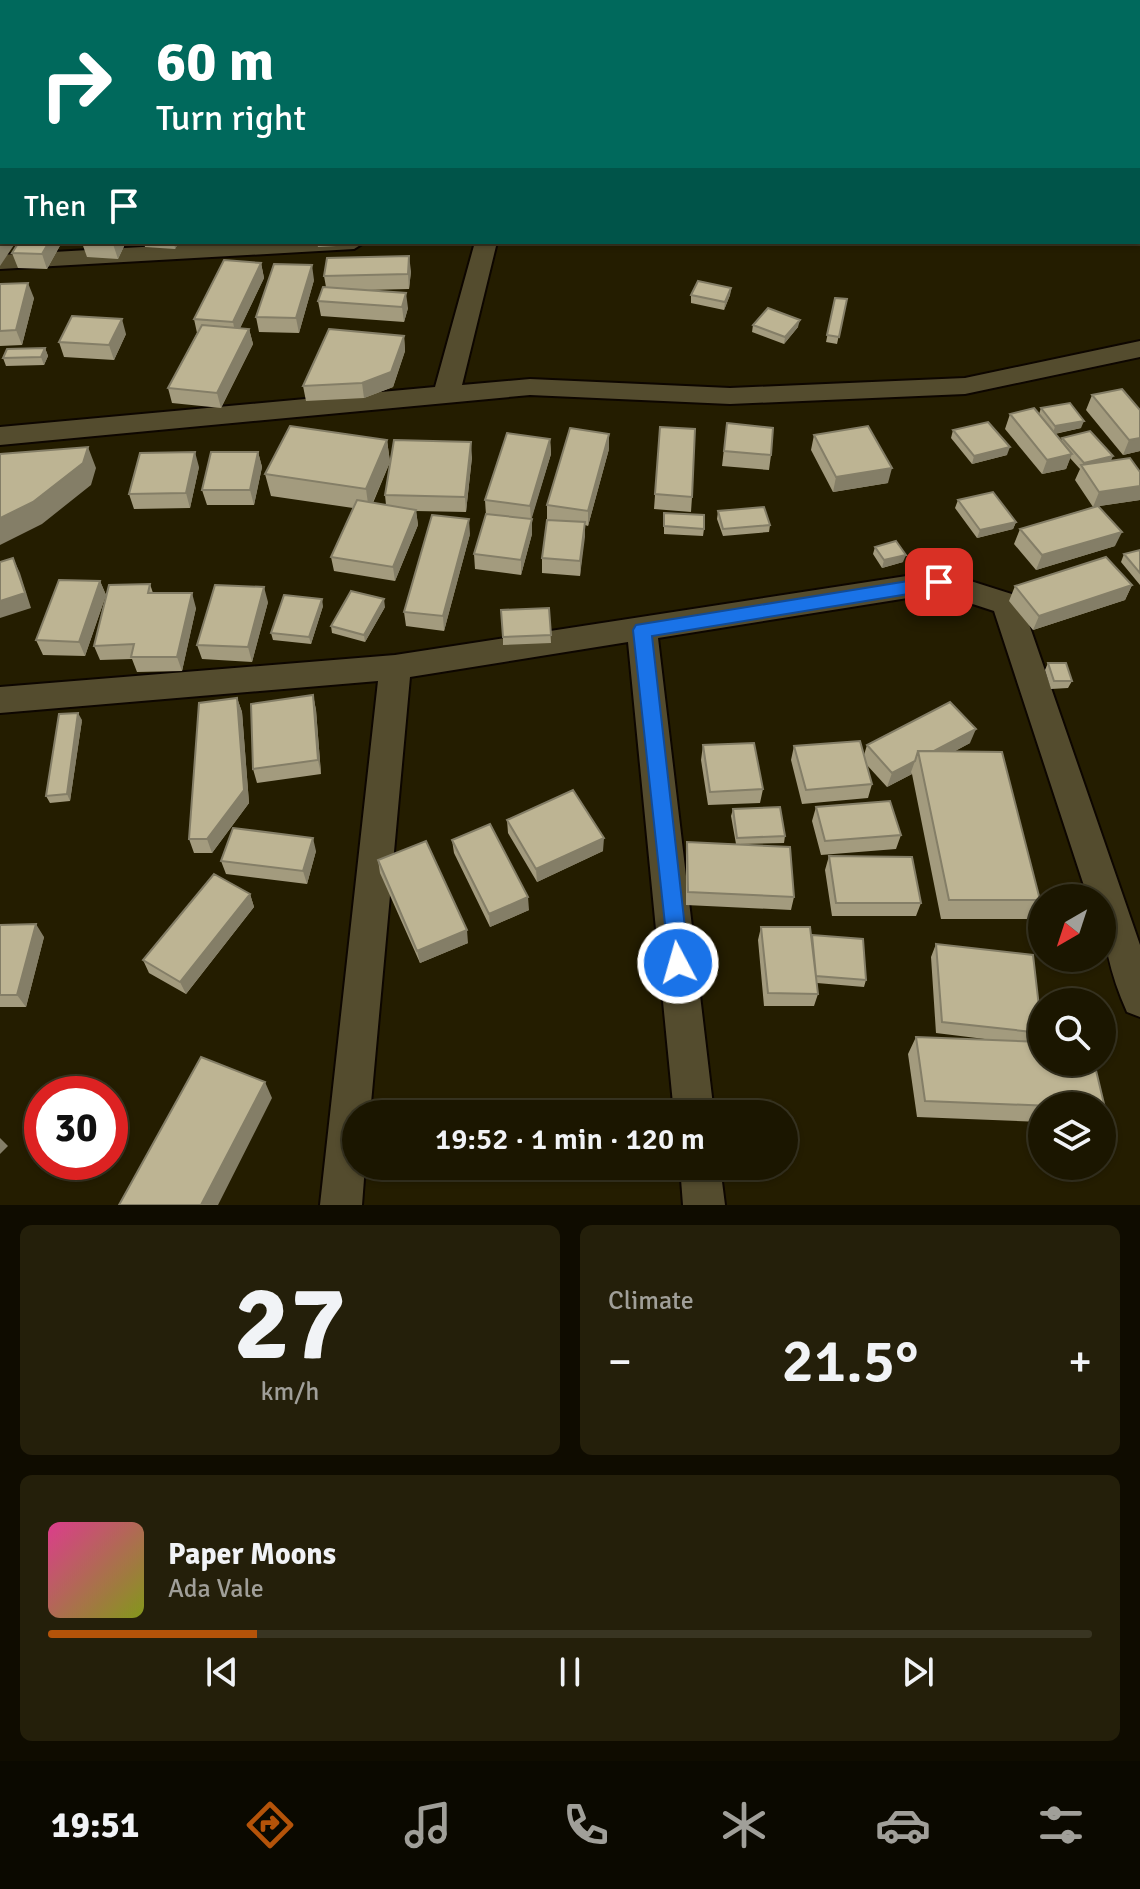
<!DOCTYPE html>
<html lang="en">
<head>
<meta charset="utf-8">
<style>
	body { margin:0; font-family:Signika,sans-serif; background:#241f0a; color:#f1f3f6; height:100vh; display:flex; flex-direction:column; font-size:30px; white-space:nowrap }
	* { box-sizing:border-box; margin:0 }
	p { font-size:26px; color:#a09f99 }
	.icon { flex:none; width:44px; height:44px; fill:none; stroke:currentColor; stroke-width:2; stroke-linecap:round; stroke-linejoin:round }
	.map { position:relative; height:1205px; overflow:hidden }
	.panel { display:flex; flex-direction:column; gap:20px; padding:20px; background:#0f0c00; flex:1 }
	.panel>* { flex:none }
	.banner { position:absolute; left:0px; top:0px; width:1140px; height:244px; box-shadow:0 2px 6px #0004,0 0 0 2px #393522; background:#00695c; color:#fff; overflow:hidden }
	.needle { width:52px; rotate:219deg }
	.tools { position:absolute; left:1028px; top:884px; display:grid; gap:16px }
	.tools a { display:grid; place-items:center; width:88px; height:88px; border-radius:50%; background:#1b1600; box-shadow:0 2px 6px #0004,0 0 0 2px #393522; font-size:40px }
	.speed { position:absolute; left:24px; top:1076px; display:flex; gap:16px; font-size:40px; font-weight:700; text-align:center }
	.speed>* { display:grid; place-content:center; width:104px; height:104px; border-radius:50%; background:#1b1600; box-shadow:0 2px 6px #0004,0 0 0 2px #393522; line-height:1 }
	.speed .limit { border:12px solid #d22; background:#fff; color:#111 }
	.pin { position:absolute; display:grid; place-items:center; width:68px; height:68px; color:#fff; margin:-34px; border-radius:16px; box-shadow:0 4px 12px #0006 }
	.me { position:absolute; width:88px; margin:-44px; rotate:354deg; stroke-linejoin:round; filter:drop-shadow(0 0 6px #0008) }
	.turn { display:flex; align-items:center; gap:28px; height:168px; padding:0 24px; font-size:36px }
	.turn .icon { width:104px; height:104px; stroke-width:2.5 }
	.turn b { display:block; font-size:56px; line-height:68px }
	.then { display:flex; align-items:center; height:76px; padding:0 24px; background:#0003; gap:16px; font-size:30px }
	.big { font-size:60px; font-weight:600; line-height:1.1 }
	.panel .card { flex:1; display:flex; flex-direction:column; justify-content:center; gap:12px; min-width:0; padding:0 28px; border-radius:12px; background:#241f0a }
	.panel .dial { align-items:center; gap:0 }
	.dial b { font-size:104px; line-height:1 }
	.song { display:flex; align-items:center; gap:24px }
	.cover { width:96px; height:96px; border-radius:12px; background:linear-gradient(135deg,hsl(330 70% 55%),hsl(70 70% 35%)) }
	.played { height:8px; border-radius:4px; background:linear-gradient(90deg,#b45309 20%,#393522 20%) }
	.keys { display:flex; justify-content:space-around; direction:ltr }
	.heat { display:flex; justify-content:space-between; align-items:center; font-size:44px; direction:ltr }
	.panel .tiles { flex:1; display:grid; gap:20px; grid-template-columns:1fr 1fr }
	.card:last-child { grid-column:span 2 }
	.trip { position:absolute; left:342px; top:1100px; width:456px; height:80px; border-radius:40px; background:#1b1600; box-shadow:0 2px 6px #0004,0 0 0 2px #393522; font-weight:600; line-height:80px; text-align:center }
	.tab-bar { display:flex; height:128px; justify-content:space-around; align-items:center; background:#0b0900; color:#a09f99 }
	.tab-bar .icon { width:56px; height:56px }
	.tab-bar .current { color:#b45309 }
	.tab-bar b { font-size:36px; color:#f1f3f6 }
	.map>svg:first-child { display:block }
</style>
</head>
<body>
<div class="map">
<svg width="1140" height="1205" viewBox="0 0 1140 1205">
	<rect width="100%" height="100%" fill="#241d00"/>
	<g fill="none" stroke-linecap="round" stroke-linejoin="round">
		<defs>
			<path id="street" d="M797 0H815V2H797Z
				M1138 50 1140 51V65L1138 64Z
				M0 69H2V81H0Z
				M231 242H365L354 249 0 269V255Z
				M475 242H497L462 385 530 379 730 388 965 378 1140 341V357L965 394 730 404 530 395 0 445V427L435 387Z
				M939 571 1018 596 1022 604 1140 945V1017L1127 1012C1110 974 1102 939 1102 898H1088L994 611 939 593 658 638 714 1114H674L628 642 410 677 370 1114H356V1166H365L362 1205H320L378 681 0 713V687L395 655Z
				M680 1166H720L725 1205H683Z"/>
		</defs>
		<use href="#street" stroke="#0d0600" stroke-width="4"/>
		<use href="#street" fill="#544c2e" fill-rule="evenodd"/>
	</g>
	<path fill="#a39b7e" d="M0 118H2V181H0Z
		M62 242 47 269 18 268 12 253Z
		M126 242 118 259 87 257 82 243Z
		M144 242H179L175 249 145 247Z
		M288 242H375L373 244 318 247 317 243 316 246Z
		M261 263 264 278 240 328 249 329 253 344 221 408 172 403 168 388 197 333 194 319Z
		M411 271 409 289 368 290 408 308 404 322 321 316 318 301 326 287 324 276Z
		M314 280 299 333 259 332 256 317Z
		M0 284 34 298 22 345 0 346Z
		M731 288 730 295 724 310 691 303V295Z
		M835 298 847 299 837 344 826 342Z
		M753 325 798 327 784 344 752 332Z
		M126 334 114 360 64 357 59 342Z
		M404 336 405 351 393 387 364 398 306 401 303 386Z
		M45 348 48 356 44 365 6 366 3 358Z
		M1092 395 1140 410V451L1123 455 1086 410Z
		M1041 408 1081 428 1055 434 1061 441 1062 438 1113 456 1110 461 1140 472V500L1099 506 1115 546 1036 570 1014 544 1020 529 1093 507 1075 480 1080 469 1070 458 1066 469 1042 474 1005 429 1010 414H1039Z
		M727 423 771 455 769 470 722 466Z
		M660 427 692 497 691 512 654 509Z
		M953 430 1007 455 972 464 951 438Z
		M814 435 888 483 833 492 811 450Z
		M550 439 551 454 531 519 532 534 521 575 475 569 474 554 486 515 485 500Z
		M387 440 390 462 373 503 386 505 385 495 472 457 466 512 416 511 418 525 395 581 334 571 331 557 353 508 271 496 265 474Z
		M609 449 588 526 585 525 580 576 542 573V558L547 520V505Z
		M258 452 262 467 254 505H207L202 490Z
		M199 467 190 508 134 509 129 494Z
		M958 500 1016 522 1013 529 977 538 955 508Z
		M718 511 770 525 769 532 723 536 717 519Z
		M664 513 704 529 703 536 664 534Z
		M470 534 444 631 406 626 404 612Z
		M875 547 903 562 882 568 873 554Z
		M1140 550V585L1121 562 1124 554Z
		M100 581 106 595 85 656 43 655 36 640Z
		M150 584 153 593 196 608 182 671 137 672 132 659 100 660 94 646Z
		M1132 585 1125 600 1033 630 1009 601 1015 586Z
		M268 602 252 662 202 659 197 645Z
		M323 606 311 644 273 640 271 633Z
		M385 607 365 642 332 633 331 626Z
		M549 608 551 643 503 645V637Z
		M1048 663 1072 681 1068 688 1051 689 1045 670Z
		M313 695 316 710 321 774 257 783 253 769Z
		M237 698 242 712 249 803 212 853H194L189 839Z
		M82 720 70 801 50 803 46 796Z
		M970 743 955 751 1040 900 1030 919H941L912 774 887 787 866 764 872 784 868 798 802 804 791 760 794 746 864 755 867 745Z
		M703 745 763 789 760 803 708 805 701 760Z
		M816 807 901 835 896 849 821 855 812 821Z
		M733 809 785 836 784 843 739 844 794 897 791 910 686 905V855L687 842 736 844 731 816Z
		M507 820 603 851 537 882 508 833Z
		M452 840 529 910 490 927 454 853Z
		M316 851 307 884 226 874 221 861Z
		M829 856 921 903 916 916H832L825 870Z
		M378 860 468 943 420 963 380 873Z
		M250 894 254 907 186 994 149 973 143 960Z
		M0 925 44 937 26 1007H0Z
		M761 927 811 937 866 980 864 987 817 983 818 994 814 1006H764L758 940Z
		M936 944 1042 1029V1034L1036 1042 1105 1108 1102 1111V1106H1042V1122L917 1117 908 1054 916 1037 1001 1041 936 1033 931 957Z"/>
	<path fill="#847e67" d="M24 0H58L59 2H25Z
		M320 0H342V2H311Z
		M362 0H389L380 2H362Z
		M2 240V242H16L0 266V243Z
		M49 242H62L47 269 42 254Z
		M114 242H126L118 259 113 244Z
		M174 242H179L175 249Z
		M409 256 411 271 409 289 408 274Z
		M261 263 264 278 236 337 233 322Z
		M312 265 314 280 299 333 296 318Z
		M28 283 34 298 22 345 16 330Z
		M731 288 730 295 724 310 725 302Z
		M406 293 408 308 404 322 402 307Z
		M122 319 126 334 114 360 109 345Z
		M800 320 798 327 784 344 785 337Z
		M249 329 253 344 221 408 217 393Z
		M404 336 405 351 393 387 364 398 362 383Z
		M45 348 48 356 44 365 41 357Z
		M1084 421 1081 428 1053 434 1055 426Z
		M609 434V449L588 526V511Z
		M1140 438V451L1123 455 1129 440Z
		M550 439 551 454 531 521 530 506Z
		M387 440 390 462 369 511 366 489Z
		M471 442 472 457 466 512 465 497Z
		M88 447 96 468 91 485 42 524 0 545V518Z
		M1010 447 1007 455 972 464 974 456Z
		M195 452 199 467 190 508 186 493Z
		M258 452 262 467 254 505 250 490Z
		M1072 454 1066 469 1042 474 1047 460Z
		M1113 456 1110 463 1082 467 1084 463Z
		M892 468 888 483 833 492 836 477Z
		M1140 486V500L1093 507 1099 492Z
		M416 510 418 525 395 581 393 567Z
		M469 519 470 534 444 631 443 616Z
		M532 519V534L521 575V560Z
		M585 522V537L580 576V561Z
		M1016 522 1013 529 977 538 980 530Z
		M1122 532 1115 546 1036 570 1042 555Z
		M906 555 903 562 882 568 884 560Z
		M13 558 20 573 31 608 0 618V601Z
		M100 581 106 595 85 656 79 642Z
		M1132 585 1125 600 1033 630 1039 616Z
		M264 587 268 602 252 662 248 647Z
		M192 593 196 608 182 671 177 657Z
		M322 599 323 606 311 644 309 637Z
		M384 599 385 607 365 642 364 635Z
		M313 695 316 710 321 774 318 760Z
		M237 698 242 712 249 803 212 853 207 839Z
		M78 713 82 720 70 801 67 794Z
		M976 729 970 743 922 769 920 759Z
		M915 761 911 772 912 774 887 787 892 773Z
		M313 838 316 851 307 884 303 871Z
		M604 838 603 851 537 882 536 869Z
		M250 894 254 907 186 994 180 982Z
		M528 897 529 910 490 927 489 914Z
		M36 924 44 937 26 1007 17 995Z
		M467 930 468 943 420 963 417 951Z
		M265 1082 272 1098 218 1205H201Z
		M0 1138 8 1146 0 1154Z"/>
	<path fill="#bdb493" stroke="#847e67" stroke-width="2" d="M105 0H128V2H105Z
		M215 0H236L237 2H215Z
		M248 0H289V2H249Z
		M301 0H320L311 2H303Z
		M511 0H546L539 2H514Z
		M546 0H563L566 2H539Z
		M612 0H664L665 2H612Z
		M678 0H704V2H678Z
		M715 0H748V2H715Z
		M0 118H2V142L0 141Z
		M0 146H2V167H0Z
		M0 212H2V240L0 243Z
		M19 242H49L42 254 12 253Z
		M82 242H114L113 244Z
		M409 256 408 274 324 276 327 258Z
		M224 260 261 263 233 322 194 319Z
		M274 264 312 265 296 318 256 317Z
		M698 281 731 288 725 302 691 295Z
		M28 283 16 330 0 331V284Z
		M323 287 406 293 402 307 318 301Z
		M835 298 847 299 839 337 827 335Z
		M768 308 800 320 785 337 753 325Z
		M72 316 122 319 109 345 59 342Z
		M202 325 249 329 217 393 168 388Z
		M329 329 404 336 391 372 362 383 303 386Z
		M45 348 41 357 3 358 7 349Z
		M1122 389 1140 410V438L1129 440 1092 395Z
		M1070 403 1084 421 1055 426 1041 408Z
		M1034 408 1072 454 1047 460 1010 414Z
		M988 422 1010 447 974 456 953 430Z
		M727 423 773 428 771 455 724 451Z
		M290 426 387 440 366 489 265 474Z
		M868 426 892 468 836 477 814 435Z
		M660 427 695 429 692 497 655 494Z
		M570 428 609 434 588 511 547 505Z
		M1090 431 1113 456 1084 463 1062 438Z
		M507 433 550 439 530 506 485 500Z
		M394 440 471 442 465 497 385 495Z
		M88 447 83 463 33 502 0 518V454Z
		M195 452 186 493 129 494 140 453Z
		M211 452H258L250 490H202Z
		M1130 458 1140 472V486L1099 492 1081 465Z
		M993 492 1016 522 980 530 958 500Z
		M357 500 416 510 393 567 331 557Z
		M1098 506 1122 532 1042 555 1020 529Z
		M764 507 770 525 723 529 718 511Z
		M664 513 704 515V529L664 526Z
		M486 514 532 519 521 560 474 554Z
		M432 515 469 519 443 616 404 612Z
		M547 520 585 522 580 561 542 558Z
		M896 541 906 555 884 560 875 547Z
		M1140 550V573L1124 554Z
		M1106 557 1132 585 1039 616 1015 586Z
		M13 558 25 593 0 601V562Z
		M59 580 100 581 79 642 36 640Z
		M150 584 148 593H192L177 657H131L134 644 94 646 109 585Z
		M215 585 264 587 248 647 197 645Z
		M351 591 384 599 364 635 331 626Z
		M284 595 322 599 309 637 271 633Z
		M549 608 551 635 503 637 501 610Z
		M1048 663H1066L1072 681H1054Z
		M313 695 318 760 253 769 251 704Z
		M237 698 244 790 207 839H189L199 703Z
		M950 702 976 729 934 751H918L915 761 892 773 867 745Z
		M78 713 67 794 46 796 59 714Z
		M860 741 872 784 806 790 794 746Z
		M754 743 763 789 710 792 703 745Z
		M918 751 1002 752 1040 900H949Z
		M573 790 604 838 536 869 507 820Z
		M890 801 901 835 825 841 816 807Z
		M780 807 785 836 737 838 733 809Z
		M490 824 528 897 489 914 452 840Z
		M233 828 313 838 303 871 221 861Z
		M426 841 467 930 417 951 378 860Z
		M687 842 790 847 794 897 688 892Z
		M829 856 912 857 921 903H836Z
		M214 874 250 894 180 982 143 960Z
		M36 924 17 995H0V925Z
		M761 927H810L818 994 768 993Z
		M812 935 863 939 866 980 816 976Z
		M936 944 1033 955 1042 1033 942 1022Z
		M916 1037 1042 1042V1062H1094L1105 1108H1102V1106H1053L925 1101Z
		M201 1057 265 1082 201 1205H119Z"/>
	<path fill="#1a73e8" stroke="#114b97" stroke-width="2" d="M939 576 948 582 939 589 652 636 689 963 686 970 678 973 670 970 633 630 636 625Z"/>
</svg>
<div class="tools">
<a><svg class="needle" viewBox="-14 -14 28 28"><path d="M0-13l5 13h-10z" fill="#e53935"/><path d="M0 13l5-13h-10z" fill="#a09f99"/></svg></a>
<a><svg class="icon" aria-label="search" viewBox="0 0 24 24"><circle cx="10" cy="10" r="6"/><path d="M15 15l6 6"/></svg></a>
<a><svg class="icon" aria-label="layers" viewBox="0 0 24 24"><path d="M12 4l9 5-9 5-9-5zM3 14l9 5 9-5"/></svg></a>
</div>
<div class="speed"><div class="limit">30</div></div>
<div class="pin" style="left:939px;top:582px;background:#d93025"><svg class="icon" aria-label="arrive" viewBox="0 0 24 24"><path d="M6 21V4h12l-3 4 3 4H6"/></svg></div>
<svg class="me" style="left:678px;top:963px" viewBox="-20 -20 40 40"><circle r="17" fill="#1a73e8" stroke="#fff" stroke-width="3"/><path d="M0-11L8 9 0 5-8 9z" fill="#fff"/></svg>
<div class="trip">19:52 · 1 min · 120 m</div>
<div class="banner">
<div class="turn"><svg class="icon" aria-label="right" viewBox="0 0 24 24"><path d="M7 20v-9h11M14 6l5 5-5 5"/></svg><div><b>60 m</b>Turn right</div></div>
<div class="then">Then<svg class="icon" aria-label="arrive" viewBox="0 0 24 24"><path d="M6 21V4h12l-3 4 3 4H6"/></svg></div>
</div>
</div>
<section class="panel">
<div class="tiles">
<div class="card dial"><b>27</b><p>km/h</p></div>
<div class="card"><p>Climate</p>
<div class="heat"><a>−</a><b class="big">21.5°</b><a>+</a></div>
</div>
<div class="card">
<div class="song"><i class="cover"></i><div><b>Paper Moons</b><p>Ada Vale</p></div></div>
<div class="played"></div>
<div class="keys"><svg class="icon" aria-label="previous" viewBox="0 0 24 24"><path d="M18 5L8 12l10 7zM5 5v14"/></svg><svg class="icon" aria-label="pause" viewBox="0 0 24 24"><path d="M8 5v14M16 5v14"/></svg><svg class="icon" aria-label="next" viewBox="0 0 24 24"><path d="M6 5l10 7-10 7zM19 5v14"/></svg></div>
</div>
</div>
</section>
<nav class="tab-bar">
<b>19:51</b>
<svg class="icon current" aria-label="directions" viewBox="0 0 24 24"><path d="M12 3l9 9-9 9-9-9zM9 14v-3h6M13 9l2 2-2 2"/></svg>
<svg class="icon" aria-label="music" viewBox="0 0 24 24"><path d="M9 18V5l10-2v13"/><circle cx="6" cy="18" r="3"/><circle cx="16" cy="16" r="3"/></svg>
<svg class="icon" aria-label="phone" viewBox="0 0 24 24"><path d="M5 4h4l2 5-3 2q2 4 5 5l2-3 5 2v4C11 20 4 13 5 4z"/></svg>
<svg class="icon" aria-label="climate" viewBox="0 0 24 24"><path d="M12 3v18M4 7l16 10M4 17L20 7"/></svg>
<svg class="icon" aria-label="car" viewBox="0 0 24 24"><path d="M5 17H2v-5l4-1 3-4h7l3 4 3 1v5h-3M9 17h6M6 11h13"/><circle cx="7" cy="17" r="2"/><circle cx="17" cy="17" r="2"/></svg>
<svg class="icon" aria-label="filters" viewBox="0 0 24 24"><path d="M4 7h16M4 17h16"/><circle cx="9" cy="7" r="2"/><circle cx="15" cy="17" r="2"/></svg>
</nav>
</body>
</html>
